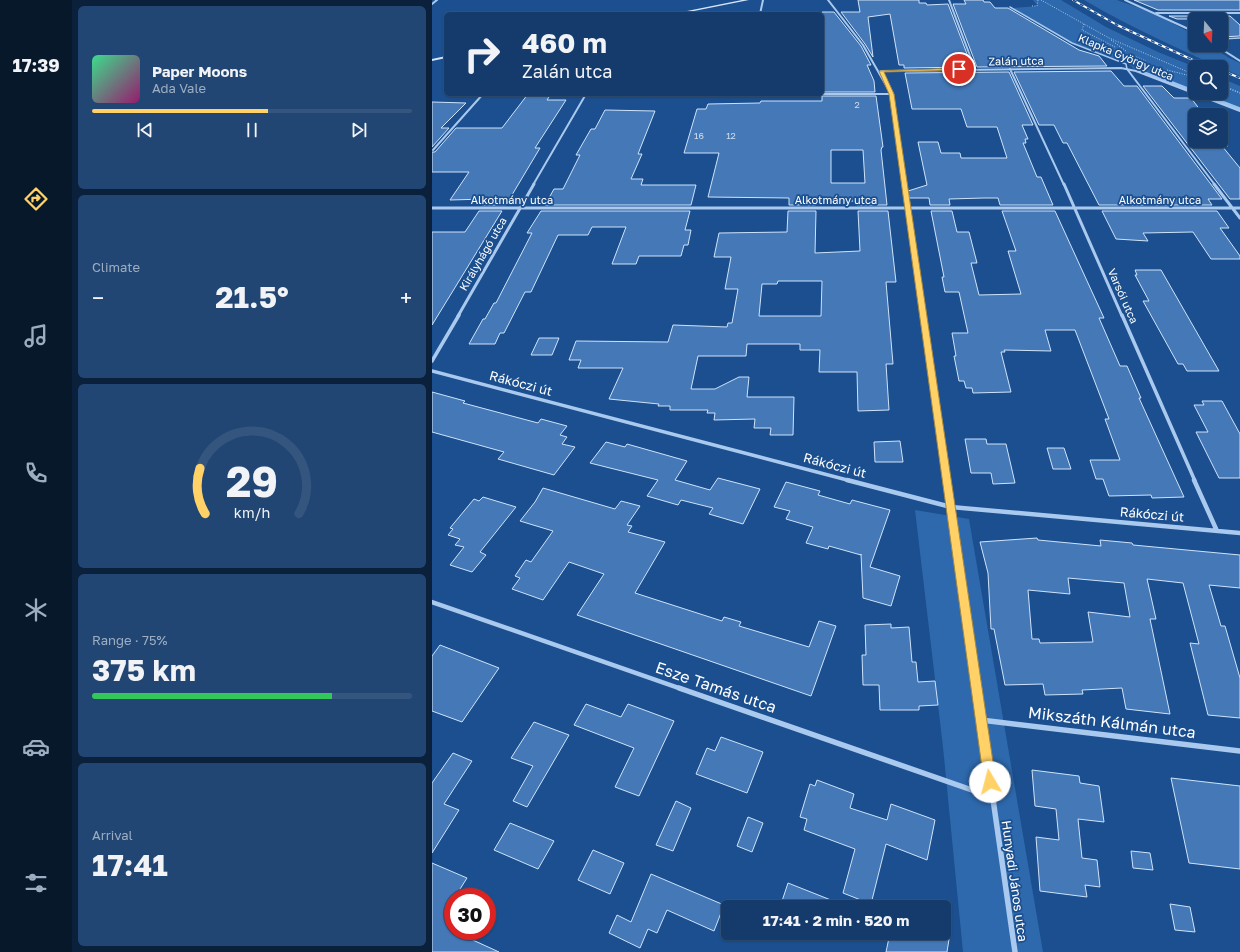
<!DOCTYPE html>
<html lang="en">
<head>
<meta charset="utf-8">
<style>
	body { margin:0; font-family:"Golos Text",sans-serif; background:#214673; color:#f1f3f6; height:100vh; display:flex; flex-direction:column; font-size:15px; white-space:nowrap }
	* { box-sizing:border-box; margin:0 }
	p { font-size:13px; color:#9dadc1 }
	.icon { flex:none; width:22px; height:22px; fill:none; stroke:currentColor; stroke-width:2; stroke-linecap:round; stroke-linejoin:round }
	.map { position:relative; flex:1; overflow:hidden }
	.panel { display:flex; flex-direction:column; gap:6px; padding:6px; background:#0b203b; width:360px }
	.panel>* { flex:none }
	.top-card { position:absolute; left:12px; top:12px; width:380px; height:84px; border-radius:6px; box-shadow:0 1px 3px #0004,0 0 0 1px #33557e; background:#143b6b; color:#f1f3f6; overflow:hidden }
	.needle { width:26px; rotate:162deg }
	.buttons { position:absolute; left:756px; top:12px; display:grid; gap:8px }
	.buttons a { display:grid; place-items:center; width:40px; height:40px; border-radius:6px; background:#143b6b; box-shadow:0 1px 3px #0004,0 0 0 1px #33557e; font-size:20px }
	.speed { position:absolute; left:12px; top:888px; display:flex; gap:8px; font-size:20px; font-weight:700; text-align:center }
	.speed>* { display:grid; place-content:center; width:52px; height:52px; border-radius:50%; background:#143b6b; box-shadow:0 1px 3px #0004,0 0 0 1px #33557e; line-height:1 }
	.speed .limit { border:6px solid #d22; background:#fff; color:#111 }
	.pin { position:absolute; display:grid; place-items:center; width:34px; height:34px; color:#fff; margin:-17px; border:2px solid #fff; border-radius:50%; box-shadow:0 1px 4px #0007 }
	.me { position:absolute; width:44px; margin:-22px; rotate:352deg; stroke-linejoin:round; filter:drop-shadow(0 0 3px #0008) }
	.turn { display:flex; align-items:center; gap:14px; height:84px; padding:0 12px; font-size:18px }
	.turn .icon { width:52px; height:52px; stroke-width:2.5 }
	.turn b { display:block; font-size:28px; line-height:34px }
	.big { font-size:30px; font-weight:700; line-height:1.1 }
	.panel .widget { flex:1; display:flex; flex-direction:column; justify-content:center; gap:6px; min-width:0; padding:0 14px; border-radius:6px; background:#214673 }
	.panel .dial { align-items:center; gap:0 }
	.dial svg { height:104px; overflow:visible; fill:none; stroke:#33557e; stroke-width:7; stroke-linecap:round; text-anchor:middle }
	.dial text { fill:#f1f3f6; stroke:none }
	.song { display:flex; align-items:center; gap:12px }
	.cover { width:48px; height:48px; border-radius:6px; background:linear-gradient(135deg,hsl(150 70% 55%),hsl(320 70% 35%)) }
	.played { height:4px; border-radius:2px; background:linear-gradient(90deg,#ffd166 55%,#33557e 55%) }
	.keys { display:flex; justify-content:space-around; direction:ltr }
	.heat { display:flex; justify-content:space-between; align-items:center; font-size:22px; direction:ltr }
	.charge { height:6px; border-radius:3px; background:linear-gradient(90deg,#34c759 75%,#33557e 0) }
	.trip { position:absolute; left:289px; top:900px; width:230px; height:40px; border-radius:6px; background:#143b6b; box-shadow:0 1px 3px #0004,0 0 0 1px #33557e; font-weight:700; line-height:40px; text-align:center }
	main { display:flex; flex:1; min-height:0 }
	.tab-bar { display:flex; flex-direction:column; width:72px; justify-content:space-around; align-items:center; background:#08182b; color:#9dadc1 }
	.tab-bar .icon { width:28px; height:28px }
	.tab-bar .current { color:#ffd166 }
	.tab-bar b { font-size:18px; color:#f1f3f6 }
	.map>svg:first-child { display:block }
</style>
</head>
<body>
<main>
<nav class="tab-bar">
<b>17:39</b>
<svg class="icon current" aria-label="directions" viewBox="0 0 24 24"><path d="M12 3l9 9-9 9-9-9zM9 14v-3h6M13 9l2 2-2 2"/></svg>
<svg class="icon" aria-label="music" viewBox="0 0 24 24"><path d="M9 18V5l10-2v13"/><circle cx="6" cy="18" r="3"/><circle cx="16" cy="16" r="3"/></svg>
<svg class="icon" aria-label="phone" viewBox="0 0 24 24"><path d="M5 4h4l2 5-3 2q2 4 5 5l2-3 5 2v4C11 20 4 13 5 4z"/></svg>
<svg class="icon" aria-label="climate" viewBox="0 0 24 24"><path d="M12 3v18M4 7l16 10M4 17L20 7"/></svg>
<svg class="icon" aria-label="car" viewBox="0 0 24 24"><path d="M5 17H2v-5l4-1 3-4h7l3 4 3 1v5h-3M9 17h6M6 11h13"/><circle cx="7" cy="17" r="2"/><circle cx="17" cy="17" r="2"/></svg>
<svg class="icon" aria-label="filters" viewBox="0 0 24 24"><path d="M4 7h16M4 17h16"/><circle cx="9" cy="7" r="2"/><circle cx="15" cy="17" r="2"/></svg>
</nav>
<section class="panel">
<div class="widget">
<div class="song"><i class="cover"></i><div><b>Paper Moons</b><p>Ada Vale</p></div></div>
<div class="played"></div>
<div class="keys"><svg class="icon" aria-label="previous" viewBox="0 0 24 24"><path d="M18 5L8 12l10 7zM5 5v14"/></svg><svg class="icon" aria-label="pause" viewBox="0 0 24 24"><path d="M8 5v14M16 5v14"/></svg><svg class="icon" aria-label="next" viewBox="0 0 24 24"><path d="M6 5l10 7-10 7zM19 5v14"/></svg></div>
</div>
<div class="widget"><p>Climate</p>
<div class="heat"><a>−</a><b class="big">21.5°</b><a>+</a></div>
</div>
<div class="widget dial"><svg viewBox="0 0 100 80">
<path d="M14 69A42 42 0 1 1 86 69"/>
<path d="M14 69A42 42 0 0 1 10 34" stroke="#ffd166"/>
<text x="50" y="56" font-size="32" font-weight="700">29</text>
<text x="50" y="72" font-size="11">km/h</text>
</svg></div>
<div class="widget"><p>Range · 75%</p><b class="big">375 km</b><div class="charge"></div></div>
<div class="widget"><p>Arrival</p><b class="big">17:41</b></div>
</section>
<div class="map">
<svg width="808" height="952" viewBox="0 0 808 952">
	<rect width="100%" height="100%" fill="#1b4f8f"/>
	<path fill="#2e69ad" d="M601 0H629L674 27 726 52 763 67V93L703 70 696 63 641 43 581 8 606 6Z
		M652 0H685L721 13 763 35V45H778L797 58 808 63V76C755 53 702 29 652 0Z
		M789 78 808 86V110L764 93H789Z
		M483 510 537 519 611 952H531L511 747Z"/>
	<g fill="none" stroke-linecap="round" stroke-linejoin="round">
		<path stroke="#9cc4f0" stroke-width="2.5" d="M708 71 737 82"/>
		<path stroke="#9cc4f0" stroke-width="3.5" d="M735 81 763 92
			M766 93 808 109"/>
	</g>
	<path fill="#4478b7" stroke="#cfe3fa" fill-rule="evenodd" d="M426 0H487V3H494L495 5 516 4 540 67 472 68V65H467L458 14 436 17 441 57 433 44 409 12H428Z
		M532 0H551L552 2H558L563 8H576L647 50 667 56 675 66 545 67 521 4H534Z
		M702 0H808V10H726Z
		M390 12H402L429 46 439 65H435L442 81 443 92H390Z
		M737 16H798L808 25V36L789 37V19H763V21L760 19H745Z
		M679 71 692 86H705L790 199H776L780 205H667L635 143H631L622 125H607L582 72Z
		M577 72 601 125H590L596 139H593L594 143H591L605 177H609L621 205H568L566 198H552L517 199 518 205H498L497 198H477L476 191 495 185 486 142H506L509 153H528L529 158H575L565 127H535L529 109H480L473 73Z
		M711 86H730L742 98H759L772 115H763V141H789V137L796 146H790L808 168V199H798Z
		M96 94H119L115 100H134L103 148H108L74 205H50L54 199 18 200 37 172H0V152H3L24 128H70Z
		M390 96H444L451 147H450L449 150 455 205H425V201L384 202V205H357V198L276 197 287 153H252L265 109H274L276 104 328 103 329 101H390ZM399 150H431L433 183H399Z
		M0 102 34 103 9 128H17L0 147Z
		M173 110 223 111 206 154H210L199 179H211L209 185H264L259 205H113L122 189H131L148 155H144L159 129H163Z
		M47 211H70L0 325V232H33Z
		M109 211H258L253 230H259L256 245H252L249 256H207L204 264H180L194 227H160L156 235H126L99 292H93L72 333H68L63 344H37L51 319H53L62 303H64L100 233H95Z
		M356 211H384L383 253 428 251 426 211H456L464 282H454L461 364H454L457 410 426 411 425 372H387L388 350H368V344H315L314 356H266L259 389H283L307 377H317L315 397H362L361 435H338L339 428H322L323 419 282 420 283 413H275L276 410H238V406H226L227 404 177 399 191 368H146L149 360H137L144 341 236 342 241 325 295 327 296 323H300L306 289H293L299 257H282L287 233 355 232ZM346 281H390L389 316H327L330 284H345Z
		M499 211H520L525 232H537L545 263H539L547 295 589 294 576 251H584L570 211H623L672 318H667L688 366H695L709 398H707L752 497 720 498 719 495 677 496 671 479H664L658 460H688L673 419H677L643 330H613L619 351 572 350 573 352H569L579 392 541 393 540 388H534L532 381H527L522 356H524L520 333H536L527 292H513L510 277H512Z
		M670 211H785L797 228H788L808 256V259H779L761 232 711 233 716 241 684 239Z
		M703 270H729L787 371H755L751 364H746L711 301H717L703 275H705Z
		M107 338H127L120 355H99Z
		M0 392 33 401 31 403 106 423 109 419 135 426 128 435 135 437 130 444 143 447 122 475 66 459 72 452 0 432Z
		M770 401H790L808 434V478H787L764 432H776L762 405H772Z
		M533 439H554L555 444H574L583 483 561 484 559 473H539Z
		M468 441 471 462H443L442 442Z
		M174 442 193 447 195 444 255 461 243 480 278 490 286 478 328 489 311 524 277 514 281 508 249 500 246 505 215 496 226 480 158 463Z
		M615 448H632L639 469H621Z
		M354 482 388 491 386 495 418 504 420 500 458 510 438 567 468 576 459 606 431 598 429 554V555L397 546 396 549 374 543 381 527 354 519 358 511 342 507Z
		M111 488 183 509 189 501 208 506 195 525 200 526 196 532 233 542 203 593 290 621 292 617 309 622 307 626 377 647 387 621 404 626 379 696 145 615 172 574 137 562 111 600 80 589 88 578 83 576 94 560 99 562 121 531 88 521 103 502Z
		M51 497 84 507 48 552 54 555 40 572 18 565 32 547 23 545 28 539 16 535 21 529 18 528 42 499 47 501Z
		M605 538 606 540 669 546 668 540 700 543 701 545 808 555V588L777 585 789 626H793L808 678V718L776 715 758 643 767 644 751 583 715 579 724 619H718L738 714 694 709 690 688 650 690 651 694 613 695 611 684 573 685 562 629H559L556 573 548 542ZM636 578 692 583 698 617 656 612 661 642 608 643 607 639H600L596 590 638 594Z
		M459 624V628L477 627 480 662H484L486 682 503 681 506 705 487 706V710H448L447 685H431L430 655H434L433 625Z
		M8 645 67 668 30 722 0 711V656Z
		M154 704 189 717 196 704 242 721 207 796 183 787 202 748 142 725Z
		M102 722 137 735 95 807 81 801 101 766 79 758Z
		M289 737 331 752 315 793 264 774 275 748 283 751Z
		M21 753 40 761 12 804 27 810 0 853V783Z
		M600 770 647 776 648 783 667 786 672 822 646 819 650 858 665 860 668 887 653 885 655 897 608 891 604 837 627 840 624 809 603 806Z
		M739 778 808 786V869L757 863Z
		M385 780 422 794 418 808 455 820 459 804 503 820 495 860 454 844 439 904 411 893 423 849 372 830 375 819 368 817 378 784 383 786Z
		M244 801 259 808 241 851 224 845Z
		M316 817 331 823 320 852 305 846Z
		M78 823 122 841 106 869 62 850Z
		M161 850 192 863 178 894 146 880Z
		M699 851 718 853 721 870 701 868Z
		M0 863 35 878 23 897H21V931L67 952H0Z
		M219 874 292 905 282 931 235 910 225 933 216 929 208 948 177 933 185 915 199 922Z
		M356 883 414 906V907H348Z
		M738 904 758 907 763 932 743 930Z
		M458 933H518L515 952H454Z"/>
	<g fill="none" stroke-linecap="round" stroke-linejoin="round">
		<path stroke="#a9c9ee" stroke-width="1" stroke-dasharray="1 1.5" stroke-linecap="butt" d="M609 0 677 38 763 75
			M600 6H605L606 0
			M652 24 650 30 683 47
			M679 40 694 51
			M702 56 714 61
			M735 70 763 77"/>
		<path stroke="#a9c9ee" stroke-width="1.5" stroke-dasharray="1 1.5" stroke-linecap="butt" d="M789 85 808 93"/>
		<path stroke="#a9c9ee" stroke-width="1.5" d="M578 7 640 43 694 64 695 69
			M789 39 808 38"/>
		<path stroke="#a9c9ee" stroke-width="2" d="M396 0 431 45 459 94 472 185
			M517 0 543 69
			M693 0 763 32
			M0 4 5 0
			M724 13H808
			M328 14 331 0
			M783 45 808 61
			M578 69 632 185
			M695 69 783 185
			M449 71 689 68 704 71 808 111
			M154 94H459
			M1 150 51 94
			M101 185 154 94"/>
		<path stroke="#a9c9ee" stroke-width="3" d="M472 184 491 316
			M632 184 690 316
			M782 184 808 218
			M0 208H808
			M26 316 102 184"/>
		<path stroke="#a9c9ee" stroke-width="3.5" d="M491 315 515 481
			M690 315 763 481
			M0 361 27 315
			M0 371 419 481"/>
		<path stroke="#a9c9ee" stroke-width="4.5" d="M415 480 519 507 808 533
			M515 480 545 689
			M762 480 785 531
			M0 602 250 689"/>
		<path stroke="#a9c9ee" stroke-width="5.5" d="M247 688 560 797
			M545 688 583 952
			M549 720 808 751"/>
		<path fill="#d6e6fa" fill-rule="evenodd" d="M310 0H317L247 14H240Z
			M14 56V58L0 61V59Z"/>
		<defs>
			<path id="rail" d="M641 0 685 25 776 67
				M789 70 808 78"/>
		</defs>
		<use href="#rail" stroke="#fff" stroke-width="2"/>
		<use href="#rail" stroke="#1b4f8f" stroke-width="1.5" stroke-dasharray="4" stroke-linecap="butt"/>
	</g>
	<path fill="#ffd166" stroke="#a68842" d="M527 68 529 70 452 72 462 94 564 782 563 786 558 788 554 786 552 782 457 94 447 71Z"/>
	<g text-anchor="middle" stroke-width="3.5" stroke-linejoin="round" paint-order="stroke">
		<g font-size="9" fill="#d0dded">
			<text x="425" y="108">2</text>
			<text x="267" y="139">16</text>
			<text x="299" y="139">12</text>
		</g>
		<g font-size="11" fill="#fff" stroke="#1b4f8f">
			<text transform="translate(694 57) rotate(23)" y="4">Klapka György utca</text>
			<text transform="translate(584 61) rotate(-1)" y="4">Zalán utca</text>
			<text x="80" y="204">Alkotmány utca</text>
			<text x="404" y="204">Alkotmány utca</text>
			<text x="728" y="204">Alkotmány utca</text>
			<text transform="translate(51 254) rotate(-60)" y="4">Királyhágó utca</text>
			<text transform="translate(691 296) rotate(66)" y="4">Varsói utca</text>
		</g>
		<g font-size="13" fill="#fff" stroke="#1b4f8f">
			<text transform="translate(89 383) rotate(15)" y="5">Rákóczi út</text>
			<text transform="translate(403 465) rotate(15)" y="5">Rákóczi út</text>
			<text transform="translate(720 514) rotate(5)" y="5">Rákóczi út</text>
			<text transform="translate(583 881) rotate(82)" y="5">Hunyadi János utca</text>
		</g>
		<g font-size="16" fill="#fff" stroke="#1b4f8f">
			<text transform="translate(284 687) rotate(19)" y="6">Esze Tamás utca</text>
			<text transform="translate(680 722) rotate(7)" y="6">Mikszáth Kálmán utca</text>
		</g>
	</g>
</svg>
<div class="buttons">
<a><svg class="needle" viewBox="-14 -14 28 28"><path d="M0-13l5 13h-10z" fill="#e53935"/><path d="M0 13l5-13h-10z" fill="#9dadc1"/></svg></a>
<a><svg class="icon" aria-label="search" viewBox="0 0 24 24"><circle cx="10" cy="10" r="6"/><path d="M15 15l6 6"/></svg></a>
<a><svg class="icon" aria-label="layers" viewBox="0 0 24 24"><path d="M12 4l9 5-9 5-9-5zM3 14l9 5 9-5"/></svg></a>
</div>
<div class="speed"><div class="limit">30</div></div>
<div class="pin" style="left:527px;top:69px;background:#d93025"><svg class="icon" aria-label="arrive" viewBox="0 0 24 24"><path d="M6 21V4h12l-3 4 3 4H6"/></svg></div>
<svg class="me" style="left:558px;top:782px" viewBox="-20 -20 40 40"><circle r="19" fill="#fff"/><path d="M0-13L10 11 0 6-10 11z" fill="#ffd166"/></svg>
<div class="trip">17:41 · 2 min · 520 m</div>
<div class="top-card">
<div class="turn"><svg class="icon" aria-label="right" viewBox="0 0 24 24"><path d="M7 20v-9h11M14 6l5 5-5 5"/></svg><div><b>460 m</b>Zalán utca</div></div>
</div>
</div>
</main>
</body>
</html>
